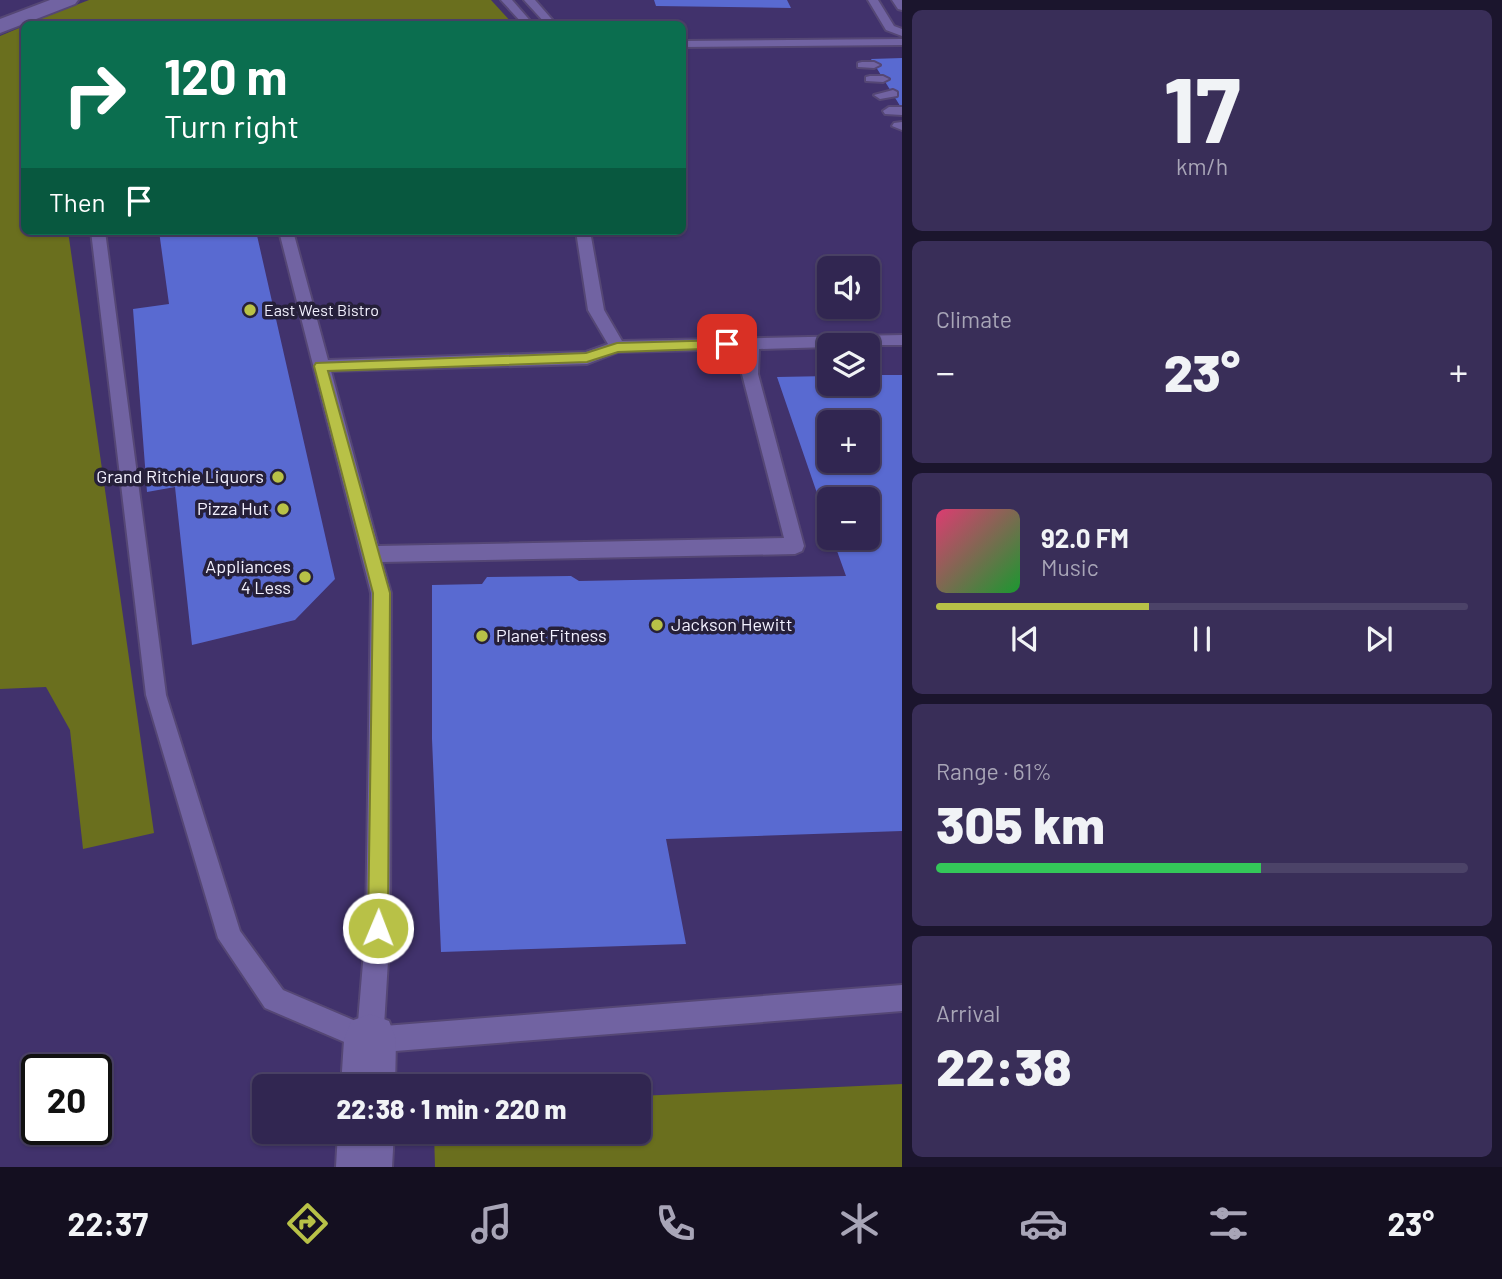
<!DOCTYPE html>
<html lang="en">
<head>
<meta charset="utf-8">
<style>
	body { margin:0; font-family:Barlow,sans-serif; background:#392e58; color:#f1f3f6; height:100vh; display:flex; flex-direction:column; font-size:26px; white-space:nowrap }
	* { box-sizing:border-box; margin:0 }
	p { font-size:23px; color:#a8a5b7 }
	.icon { flex:none; width:38px; height:38px; fill:none; stroke:currentColor; stroke-width:2; stroke-linecap:round; stroke-linejoin:round }
	.map { position:relative; flex:1; overflow:hidden }
	.details { display:flex; flex-direction:column; gap:10px; padding:10px; background:#1b152d; width:600px }
	.details>* { flex:none }
	.guide { position:absolute; left:21px; top:21px; width:665px; height:214px; border-radius:10px; box-shadow:0 2px 5px #0004,0 0 0 2px #4c4368; background:#0b6e4f; color:#fff; overflow:hidden }
	.fabs { position:absolute; left:817px; top:256px; display:grid; gap:14px }
	.fabs a { display:grid; place-items:center; width:63px; height:63px; border-radius:10px; background:#312651; box-shadow:0 2px 5px #0004,0 0 0 2px #4c4368; font-size:35px }
	.speed { position:absolute; left:21px; top:1054px; display:flex; gap:14px; font-size:35px; font-weight:700; text-align:center }
	.speed>* { display:grid; place-content:center; width:91px; height:91px; border-radius:50%; background:#312651; box-shadow:0 2px 5px #0004,0 0 0 2px #4c4368; line-height:1 }
	.speed .limit { border:4px solid #111; border-radius:10px; background:#fff; color:#111 }
	.pin { position:absolute; display:grid; place-items:center; width:60px; height:60px; color:#fff; margin:-30px; border-radius:14px; box-shadow:0 4px 10px #0006 }
	.me { position:absolute; width:77px; margin:-38px; rotate:1deg; stroke-linejoin:round; filter:drop-shadow(0 0 5px #0008) }
	.turn { display:flex; align-items:center; gap:24px; height:147px; padding:0 28px; font-size:32px }
	.turn .icon { width:91px; height:91px; stroke-width:2.5 }
	.turn b { display:block; font-size:49px; line-height:60px }
	.then { display:flex; align-items:center; height:66px; padding:0 28px; background:#0003; gap:14px; font-size:26px }
	.big { font-size:52px; font-weight:800; line-height:1.1 }
	.details .card { flex:1; display:flex; flex-direction:column; justify-content:center; gap:10px; min-width:0; padding:0 24px; border-radius:10px; background:#392e58 }
	.details .dial { align-items:center; gap:0 }
	.dial b { font-size:91px; line-height:1 }
	.song { display:flex; align-items:center; gap:21px }
	.cover { width:84px; height:84px; border-radius:10px; background:linear-gradient(135deg,hsl(340 70% 55%),hsl(130 70% 35%)) }
	.played { height:7px; border-radius:4px; background:linear-gradient(90deg,#b8c147 40%,#4c4368 40%) }
	.keys { display:flex; justify-content:space-around; direction:ltr }
	.heat { display:flex; justify-content:space-between; align-items:center; font-size:38px; direction:ltr }
	.charge { height:10px; border-radius:5px; background:linear-gradient(90deg,#34c759 61%,#4c4368 0) }
	.trip { position:absolute; left:252px; top:1074px; width:399px; height:70px; border-radius:10px; background:#312651; box-shadow:0 2px 5px #0004,0 0 0 2px #4c4368; font-weight:800; line-height:70px; text-align:center }
	.menu { display:flex; height:112px; justify-content:space-around; align-items:center; background:#140f20; color:#a8a5b7 }
	.menu .icon { width:49px; height:49px }
	.menu .active { color:#b8c147 }
	.menu b { font-size:32px; color:#f1f3f6 }
	main { display:flex; flex:1; min-height:0 }
	.map>svg:first-child { display:block }
</style>
</head>
<body>
<main>
<div class="map">
<svg width="902" height="1167" viewBox="0 0 902 1167">
	<rect width="100%" height="100%" fill="#41326c"/>
	<path fill="#6a6f1e" d="M89 0H491L513 24H27Z
		M24 26V231H68L154 833 83 849 70 730 46 687 0 689V36Z
		M902 1084V1167H435L434 1132H639V1096Z"/>
	<path fill="#596ad1" fill-rule="evenodd" d="M654 0H787L791 8 656 6Z
		M902 58V109L871 59Z
		M159 231H256L335 579 295 620 192 645 175 487 147 492 133 309 169 304Z
		M868 375H902V831L666 839 686 944 441 952 432 739V585L482 584 487 577 571 576 579 581 846 576 832 537H868V499H830L829 528 777 377 830 376V383H868ZM830 422H868V460H830Z"/>
	<g fill="none" stroke-linecap="round" stroke-linejoin="round">
		<defs>
			<path id="service" d="M501 0H512L533 24H523Z
				M524 0H535L556 24H546Z
				M868 0H878L894 26 902 29V36L886 30Z
				M892 0H902V10L898 9Z
				M902 39V45L682 47V41Z
				M862 62H874L880 65 874 68 858 67V63Z
				M870 76H883L889 79 883 82 866 81V77Z
				M893 90 897 92V96L880 99 874 95Z
				M889 107H902V115L885 114 883 111Z
				M902 122V130L892 126 894 123Z
				M91 231H105L166 695 240 931 283 990 358 1022 366 928 371 593 279 231H293L328 360 586 352 608 344 588 310 576 231H590L604 310 622 341 902 335V345H830V347L759 349 758 374 804 546 802 551 795 554 382 562 391 593 390 928 384 1026 902 985V1011L370 1053 265 1008 218 938 146 695ZM743 349 742 374 784 538 378 546 331 371 587 364 618 352Z"/>
			<path id="minor" d="M50 0H78L75 4 0 33V19Z
				M370 1014 389 1021 396 1040 395 1087H341L344 1040 351 1021Z
				M338 1132H394L392 1167H336Z"/>
		</defs>
		<use href="#service" stroke="#554775" stroke-width="4"/>
		<use href="#minor" stroke="#554775" stroke-width="4"/>
		<use href="#service" fill="#7163a2" fill-rule="evenodd"/>
		<use href="#minor" fill="#7163a2" fill-rule="evenodd"/>
	</g>
	<path fill="#b8c147" stroke="#787d2e" stroke-width="2" d="M727 340 732 341V348L618 352 587 362 328 371 390 593 388 928 386 935 378 938 371 935 368 928 373 593 314 366 316 363 586 353 617 343Z"/>
	<g fill="#b8c147" stroke="#26203a" stroke-width="2.5">
		<circle cx="250" cy="310" r="7"/>
		<circle cx="278" cy="477" r="7"/>
		<circle cx="283" cy="509" r="7"/>
		<circle cx="305" cy="577" r="7"/>
		<circle cx="657" cy="625" r="7"/>
		<circle cx="482" cy="636" r="7"/>
	</g>
	<g text-anchor="middle" stroke-width="7" stroke-linejoin="round" paint-order="stroke">
		<g font-size="16" fill="#f2f0fe" stroke="#26203a" text-anchor="start">
			<text x="264" y="316">East West Bistro</text>
		</g>
		<g font-size="18" fill="#f2f0fe" stroke="#26203a" text-anchor="end">
			<text x="264" y="483">Grand Ritchie Liquors</text>
			<text x="269" y="515">Pizza Hut</text>
			<text x="291" y="573">Appliances<tspan x="291" dy="21">4 Less</tspan></text>
			<text x="671" y="631" text-anchor="start">Jackson Hewitt</text>
			<text x="496" y="642" text-anchor="start">Planet Fitness</text>
		</g>
	</g>
</svg>
<div class="fabs">
<a><svg class="icon" aria-label="sound" viewBox="0 0 24 24"><path d="M4 9h4l5-4v14l-5-4H4zM17 9q2 3 0 6"/></svg></a>
<a><svg class="icon" aria-label="layers" viewBox="0 0 24 24"><path d="M12 4l9 5-9 5-9-5zM3 14l9 5 9-5"/></svg></a>
<a>+</a>
<a>−</a>
</div>
<div class="speed"><div class="limit">20</div></div>
<div class="pin" style="left:727px;top:344px;background:#d93025"><svg class="icon" aria-label="arrive" viewBox="0 0 24 24"><path d="M6 21V4h12l-3 4 3 4H6"/></svg></div>
<svg class="me" style="left:378px;top:928px" viewBox="-20 -20 40 40"><circle r="17" fill="#b8c147" stroke="#fff" stroke-width="3"/><path d="M0-11L8 9 0 5-8 9z" fill="#fff"/></svg>
<div class="trip">22:38 · 1 min · 220 m</div>
<div class="guide">
<div class="turn"><svg class="icon" aria-label="right" viewBox="0 0 24 24"><path d="M7 20v-9h11M14 6l5 5-5 5"/></svg><div><b>120 m</b>Turn right</div></div>
<div class="then">Then<svg class="icon" aria-label="arrive" viewBox="0 0 24 24"><path d="M6 21V4h12l-3 4 3 4H6"/></svg></div>
</div>
</div>
<section class="details">
<div class="card dial"><b>17</b><p>km/h</p></div>
<div class="card"><p>Climate</p>
<div class="heat"><a>−</a><b class="big">23°</b><a>+</a></div>
</div>
<div class="card">
<div class="song"><i class="cover"></i><div><b>92.0 FM</b><p>Music</p></div></div>
<div class="played"></div>
<div class="keys"><svg class="icon" aria-label="previous" viewBox="0 0 24 24"><path d="M18 5L8 12l10 7zM5 5v14"/></svg><svg class="icon" aria-label="pause" viewBox="0 0 24 24"><path d="M8 5v14M16 5v14"/></svg><svg class="icon" aria-label="next" viewBox="0 0 24 24"><path d="M6 5l10 7-10 7zM19 5v14"/></svg></div>
</div>
<div class="card"><p>Range · 61%</p><b class="big">305 km</b><div class="charge"></div></div>
<div class="card"><p>Arrival</p><b class="big">22:38</b></div>
</section>
</main>
<nav class="menu">
<b>22:37</b>
<svg class="icon active" aria-label="directions" viewBox="0 0 24 24"><path d="M12 3l9 9-9 9-9-9zM9 14v-3h6M13 9l2 2-2 2"/></svg>
<svg class="icon" aria-label="music" viewBox="0 0 24 24"><path d="M9 18V5l10-2v13"/><circle cx="6" cy="18" r="3"/><circle cx="16" cy="16" r="3"/></svg>
<svg class="icon" aria-label="phone" viewBox="0 0 24 24"><path d="M5 4h4l2 5-3 2q2 4 5 5l2-3 5 2v4C11 20 4 13 5 4z"/></svg>
<svg class="icon" aria-label="climate" viewBox="0 0 24 24"><path d="M12 3v18M4 7l16 10M4 17L20 7"/></svg>
<svg class="icon" aria-label="car" viewBox="0 0 24 24"><path d="M5 17H2v-5l4-1 3-4h7l3 4 3 1v5h-3M9 17h6M6 11h13"/><circle cx="7" cy="17" r="2"/><circle cx="17" cy="17" r="2"/></svg>
<svg class="icon" aria-label="filters" viewBox="0 0 24 24"><path d="M4 7h16M4 17h16"/><circle cx="9" cy="7" r="2"/><circle cx="15" cy="17" r="2"/></svg>
<b>23°</b>
</nav>
</body>
</html>
